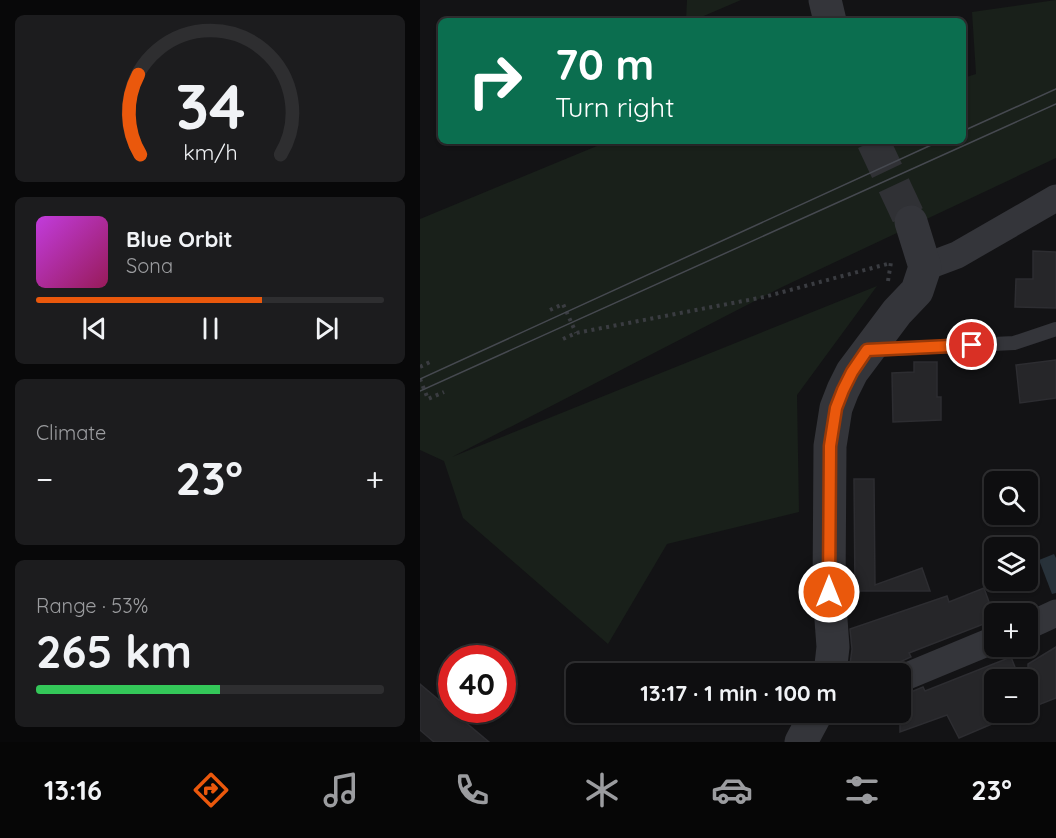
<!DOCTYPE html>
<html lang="en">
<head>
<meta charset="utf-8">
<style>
	body { margin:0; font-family:Quicksand,sans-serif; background:#1c1c1e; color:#f1f3f6; height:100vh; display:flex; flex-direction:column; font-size:22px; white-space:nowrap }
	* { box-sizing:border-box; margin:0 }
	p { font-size:20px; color:#9b9c9f }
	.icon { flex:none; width:33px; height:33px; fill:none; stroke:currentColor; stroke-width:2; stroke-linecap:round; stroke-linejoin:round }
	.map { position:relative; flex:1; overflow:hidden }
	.side { display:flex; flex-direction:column; gap:15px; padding:15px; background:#080809; width:420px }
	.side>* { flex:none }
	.hud { position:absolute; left:18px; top:18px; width:528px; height:126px; border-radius:9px; box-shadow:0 2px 4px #0004,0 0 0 2px #2e2e30; background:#0b6e4f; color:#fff; overflow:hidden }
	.fabs { position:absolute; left:564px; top:471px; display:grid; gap:12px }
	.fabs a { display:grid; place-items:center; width:54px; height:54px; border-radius:9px; background:#0e0e10; box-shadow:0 2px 4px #0004,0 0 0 2px #2e2e30; font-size:30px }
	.speed { position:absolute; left:18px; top:645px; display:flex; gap:12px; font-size:30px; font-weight:700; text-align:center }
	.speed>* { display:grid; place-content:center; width:78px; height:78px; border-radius:50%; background:#0e0e10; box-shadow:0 2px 4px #0004,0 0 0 2px #2e2e30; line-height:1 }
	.speed .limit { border:9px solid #d22; background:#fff; color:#111 }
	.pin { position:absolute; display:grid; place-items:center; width:51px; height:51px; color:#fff; margin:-26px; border:3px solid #fff; border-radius:50%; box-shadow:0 2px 6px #0007 }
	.me { position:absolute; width:66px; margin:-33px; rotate:0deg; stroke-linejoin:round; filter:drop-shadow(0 0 4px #0008) }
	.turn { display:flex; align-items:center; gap:21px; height:126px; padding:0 18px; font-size:27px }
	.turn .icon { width:78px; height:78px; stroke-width:2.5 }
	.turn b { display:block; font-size:42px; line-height:51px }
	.big { font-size:45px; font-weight:700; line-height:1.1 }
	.side .card { flex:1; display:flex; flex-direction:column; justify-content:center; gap:9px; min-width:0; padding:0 21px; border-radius:9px; background:#1c1c1e }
	.side .dial { align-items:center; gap:0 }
	.dial svg { height:156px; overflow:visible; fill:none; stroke:#2e2e30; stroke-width:7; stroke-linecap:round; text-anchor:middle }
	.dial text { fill:#f1f3f6; stroke:none }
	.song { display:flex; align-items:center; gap:18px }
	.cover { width:72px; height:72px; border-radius:9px; background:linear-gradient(135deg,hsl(290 70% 55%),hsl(330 70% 35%)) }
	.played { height:6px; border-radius:3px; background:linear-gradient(90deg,#ea580c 65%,#2e2e30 65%) }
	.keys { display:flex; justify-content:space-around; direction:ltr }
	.heat { display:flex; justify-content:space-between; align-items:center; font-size:33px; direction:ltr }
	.charge { height:9px; border-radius:4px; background:linear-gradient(90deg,#34c759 53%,#2e2e30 0) }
	.trip { position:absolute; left:146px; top:663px; width:345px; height:60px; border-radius:9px; background:#0e0e10; box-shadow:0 2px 4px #0004,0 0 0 2px #2e2e30; font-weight:700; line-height:60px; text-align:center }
	.tabs { display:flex; height:96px; justify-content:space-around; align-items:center; background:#060606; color:#9b9c9f }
	.tabs .icon { width:42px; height:42px }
	.tabs .selected { color:#ea580c }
	.tabs b { font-size:27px; color:#f1f3f6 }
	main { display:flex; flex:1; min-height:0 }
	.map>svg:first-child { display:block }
</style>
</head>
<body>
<main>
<section class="side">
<div class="card dial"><svg viewBox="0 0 100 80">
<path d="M14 69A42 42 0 1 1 86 69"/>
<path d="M14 69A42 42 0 0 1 13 28" stroke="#ea580c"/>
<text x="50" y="56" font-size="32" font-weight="700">34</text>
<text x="50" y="72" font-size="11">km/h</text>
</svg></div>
<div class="card">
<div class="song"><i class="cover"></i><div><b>Blue Orbit</b><p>Sona</p></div></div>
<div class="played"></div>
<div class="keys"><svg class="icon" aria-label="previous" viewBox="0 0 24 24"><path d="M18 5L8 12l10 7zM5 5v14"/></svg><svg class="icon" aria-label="pause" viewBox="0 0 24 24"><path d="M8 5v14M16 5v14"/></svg><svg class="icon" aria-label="next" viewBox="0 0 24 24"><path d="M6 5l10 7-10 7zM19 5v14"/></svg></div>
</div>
<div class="card"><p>Climate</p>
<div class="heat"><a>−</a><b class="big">23°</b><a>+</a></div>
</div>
<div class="card"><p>Range · 53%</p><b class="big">265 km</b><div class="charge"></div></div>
</section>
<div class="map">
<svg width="636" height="742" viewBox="0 0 636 742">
	<rect width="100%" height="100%" fill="#131315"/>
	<path fill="#19201a" d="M267 0H321L272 21H266Z
		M636 0V158L360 288 32 457 457 286 377 395 379 512 247 544 188 644 43 518 24 461 0 450V219L189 141H543V78L556 74 552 12Z"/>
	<path fill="#28323a" d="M634 554 636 558V593L632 594 619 560Z"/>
	<path fill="#262629" stroke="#2d2d31" stroke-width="1.5" d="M613 251 636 252V308L595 307 596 279H613Z
		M636 360V398L600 403 596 365Z
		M494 362H517V397H521V420L473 422 472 373 494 372Z
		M434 479H454L455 585 502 568 510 591H435Z
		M564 588 574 616V620L489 653 491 657 473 665 468 669 466 674H431L429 672 432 649 430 629 527 596 529 602Z
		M636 647V698L608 709V664Z
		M591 657 600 680H574V712H600L539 738 527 715 480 732V694H486L503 687 505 691Z
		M0 684 69 742H14L0 730Z"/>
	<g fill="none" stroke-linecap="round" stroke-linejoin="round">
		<path stroke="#303135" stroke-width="33" stroke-dasharray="33 16" stroke-linecap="butt" d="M453 141 491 222"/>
		<path stroke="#3a3c41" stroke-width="4" stroke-dasharray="3 4.5" stroke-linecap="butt" d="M468 281 471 262
			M130 310 143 304 156 333
			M143 339 156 333 344 297 471 263
			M0 367 10 362
			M0 379 8 399 24 392"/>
		<path stroke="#34353a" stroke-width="14" d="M452 350 594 343 636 329"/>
		<path stroke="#34353a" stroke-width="27" d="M505 267 537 255 636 198
			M608 626 636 613
			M480 679 574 640"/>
		<path stroke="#34353a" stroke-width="33" d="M405 0 410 21
			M410 674 413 647 409 592 410 446 416 408 423 390 432 372 477 312 497 291 505 267 491 222
			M381 742 397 712"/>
		<path stroke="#464950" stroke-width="1.5" d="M543 131 636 89
			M0 379 520 141
			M0 391 636 104"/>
	</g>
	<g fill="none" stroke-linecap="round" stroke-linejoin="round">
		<defs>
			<path id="route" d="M409 592 410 446 416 408 423 390 432 372 447 350 552 345"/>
		</defs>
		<use href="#route" stroke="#983908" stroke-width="15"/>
		<use href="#route" stroke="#ea580c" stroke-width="10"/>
	</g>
</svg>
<div class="fabs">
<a><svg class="icon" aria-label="search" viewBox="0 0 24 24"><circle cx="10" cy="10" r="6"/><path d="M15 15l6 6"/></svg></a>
<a><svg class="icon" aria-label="layers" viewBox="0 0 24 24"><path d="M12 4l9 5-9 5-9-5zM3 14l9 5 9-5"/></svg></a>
<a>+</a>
<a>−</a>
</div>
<div class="speed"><div class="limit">40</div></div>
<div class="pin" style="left:552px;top:345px;background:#d93025"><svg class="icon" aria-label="arrive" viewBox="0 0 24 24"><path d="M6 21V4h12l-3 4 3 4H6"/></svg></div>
<svg class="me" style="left:409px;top:592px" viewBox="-20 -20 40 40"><circle r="17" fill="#ea580c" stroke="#fff" stroke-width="3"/><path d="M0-11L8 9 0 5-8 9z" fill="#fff"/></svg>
<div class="trip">13:17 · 1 min · 100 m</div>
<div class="hud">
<div class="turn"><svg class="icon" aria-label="right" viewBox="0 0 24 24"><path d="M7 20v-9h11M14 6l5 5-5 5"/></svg><div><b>70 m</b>Turn right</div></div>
</div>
</div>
</main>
<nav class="tabs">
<b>13:16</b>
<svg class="icon selected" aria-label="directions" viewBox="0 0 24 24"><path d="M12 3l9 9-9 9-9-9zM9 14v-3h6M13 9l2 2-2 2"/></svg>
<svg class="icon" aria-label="music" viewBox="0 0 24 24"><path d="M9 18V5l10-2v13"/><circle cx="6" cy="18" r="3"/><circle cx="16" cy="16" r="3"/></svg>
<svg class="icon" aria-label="phone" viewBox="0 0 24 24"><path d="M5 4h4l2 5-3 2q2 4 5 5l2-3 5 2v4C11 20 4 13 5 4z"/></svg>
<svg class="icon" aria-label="climate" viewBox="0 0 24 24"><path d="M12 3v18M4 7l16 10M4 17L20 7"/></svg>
<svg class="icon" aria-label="car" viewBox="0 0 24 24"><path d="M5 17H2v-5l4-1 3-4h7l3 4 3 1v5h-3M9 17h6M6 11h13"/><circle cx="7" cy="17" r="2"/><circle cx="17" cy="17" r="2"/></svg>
<svg class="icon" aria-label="filters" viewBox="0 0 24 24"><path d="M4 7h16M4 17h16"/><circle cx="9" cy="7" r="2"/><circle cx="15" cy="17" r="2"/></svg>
<b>23°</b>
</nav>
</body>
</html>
